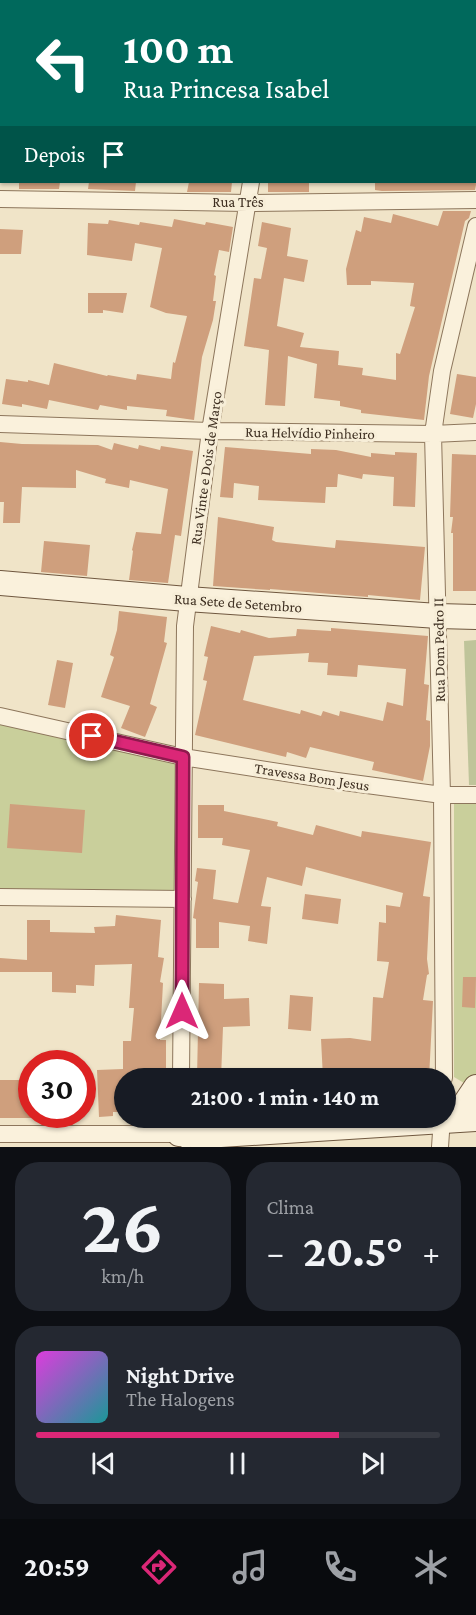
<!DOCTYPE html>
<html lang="pt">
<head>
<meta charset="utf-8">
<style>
	body { margin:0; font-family:"Crimson Pro",serif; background:#242831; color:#f1f3f6; height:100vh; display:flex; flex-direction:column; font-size:22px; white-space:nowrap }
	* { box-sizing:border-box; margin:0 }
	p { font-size:20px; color:#9ea1a6 }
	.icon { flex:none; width:33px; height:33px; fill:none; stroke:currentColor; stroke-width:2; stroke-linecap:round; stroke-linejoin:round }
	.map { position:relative; height:1147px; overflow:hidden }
	.side { display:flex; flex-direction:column; gap:15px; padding:15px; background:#0d0f14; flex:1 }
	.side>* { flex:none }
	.banner { position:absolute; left:0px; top:0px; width:477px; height:183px; box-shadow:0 2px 4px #0004; background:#00695c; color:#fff; overflow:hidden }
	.speed { position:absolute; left:18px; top:1050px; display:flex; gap:12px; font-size:30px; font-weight:700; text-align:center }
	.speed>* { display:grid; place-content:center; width:78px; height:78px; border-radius:50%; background:#171b24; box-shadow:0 2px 4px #0004; line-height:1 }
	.speed .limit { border:9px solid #d22; background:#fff; color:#111 }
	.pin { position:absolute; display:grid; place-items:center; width:51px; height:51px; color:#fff; margin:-26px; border:3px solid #fff; border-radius:50%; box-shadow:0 2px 6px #0007 }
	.me { position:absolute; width:66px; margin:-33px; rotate:0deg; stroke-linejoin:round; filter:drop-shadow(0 0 4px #0008) }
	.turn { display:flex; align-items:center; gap:21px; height:126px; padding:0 24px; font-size:27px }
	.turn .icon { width:78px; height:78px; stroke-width:2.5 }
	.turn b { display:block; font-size:42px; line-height:51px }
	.then { display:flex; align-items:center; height:57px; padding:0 24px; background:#0003; gap:12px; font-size:22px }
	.big { font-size:45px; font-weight:700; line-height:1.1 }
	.side .tile { flex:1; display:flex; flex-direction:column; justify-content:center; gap:9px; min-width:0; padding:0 21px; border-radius:24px; background:#242831 }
	.side .dial { align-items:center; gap:0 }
	.dial b { font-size:78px; line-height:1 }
	.song { display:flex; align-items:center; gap:18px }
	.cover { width:72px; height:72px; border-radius:9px; background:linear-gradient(135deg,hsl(300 70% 55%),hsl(180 70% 35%)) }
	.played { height:6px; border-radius:3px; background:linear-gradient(90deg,#db2777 75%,#363941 75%) }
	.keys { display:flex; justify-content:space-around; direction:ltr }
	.heat { display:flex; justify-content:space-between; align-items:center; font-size:33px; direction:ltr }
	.side .tiles { flex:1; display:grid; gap:15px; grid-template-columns:1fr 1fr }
	.tile:last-child { grid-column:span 2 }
	.trip { position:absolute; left:114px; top:1068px; width:342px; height:60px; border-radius:30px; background:#171b24; box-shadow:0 2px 4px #0004; font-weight:700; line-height:60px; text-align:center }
	.dock { display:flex; height:96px; justify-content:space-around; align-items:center; background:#090b0e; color:#9ea1a6 }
	.dock .icon { width:42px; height:42px }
	.dock .active { color:#db2777 }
	.dock b { font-size:27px; color:#f1f3f6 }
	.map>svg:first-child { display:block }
</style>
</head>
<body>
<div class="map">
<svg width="476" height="1147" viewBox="0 0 476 1147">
	<rect width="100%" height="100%" fill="#f0e4c8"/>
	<path fill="#c9cf9b" d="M0 716 183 757V899L0 897Z
		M454 804H476V1088L474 1089 454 1077Z"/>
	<path fill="#bfc49a" d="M476 640V785H469L464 641Z"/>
	<path fill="#cf9f7d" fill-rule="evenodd" d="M19 182H60L59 189H19Z
		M89 182H136L135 191 88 189Z
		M189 182H232L231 192H187Z
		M268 182H309V192H268Z
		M375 182H476V185L475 190 382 191 375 190Z
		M443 211H471L469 218 465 221 429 376 424 420 361 413V410L340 406V401L314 398 317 364 288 356 285 406 265 405 269 350 244 346 254 278 261 279 267 248 258 246 262 222 291 228 287 256 308 260 304 282 284 278 277 326 304 333 300 347 339 351 338 365 363 368 362 375 396 380V353L400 354 415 307 410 306 414 283 371 281V285H347L346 269 356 230 361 232 364 217 391 223 393 214 438 226Z
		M174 219 205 225 206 222 233 227 229 252 219 250 214 275 216 276 213 301H216L213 320 202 357 194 420 166 416 167 410 127 406V410L100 405 98 410 49 400 47 409 22 404V407L2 404 6 379 28 382V380L49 385 54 363 107 376 108 375 136 380 137 374 171 379 173 362 175 363 187 316 166 313 150 307 162 248 135 243 132 261 87 255 88 223 108 224 109 220 139 225 140 222 172 227Z
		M0 229 23 230 21 254H0Z
		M88 293H127L123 313 103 310V313H88Z
		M457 374 476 377V404L473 418 450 414Z
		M0 442 22 444 98 445 112 450 114 443 138 449 139 445 160 450 161 446 193 451 181 536 175 535 168 583 129 580 133 551 132 550 136 532 161 534 168 489 130 480 129 488 105 483 106 479 76 470V488L22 487 20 523H3L4 502H0Z
		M225 447 311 454V449L336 450 371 457V453L395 455V452L417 453 415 507 393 506 394 477 363 474 362 479 338 474 337 487H326L325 503 258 500 259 486 234 483 233 498 220 497Z
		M452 454 476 455V591H453V533H451L453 517H450Z
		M218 517 274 527 272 540 276 542 335 548 336 540 425 547 420 600 368 595V597L270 589V590L213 586Z
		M44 541 90 545 87 576 41 572Z
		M119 611 167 617 164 642 167 643 150 704 157 707 145 737 121 728 130 706 101 697 114 657 110 655 117 630Z
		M211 626 240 633 241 630 269 638 296 636 297 629 331 631V628L428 636 424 684 429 685 426 720 430 721V746L423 781 372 770 374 762 310 747 306 758 287 752 286 757 195 735 207 681 203 680 208 657 204 656ZM309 653 308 662 328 663 327 675 357 677 358 665 406 669 403 706 387 702 383 721 340 711 339 716 323 711 321 716 301 710 300 714 243 700 254 656Z
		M57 660 73 663 65 708 48 705Z
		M10 804 85 810 82 853 7 848Z
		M198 805H224V811L278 822 277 826 313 835 316 825 361 837 362 831 431 842 423 896 430 897 427 959 429 974 427 975 423 1000 433 1001 429 1078H323L321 1039 350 1038 371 1041 373 997 383 998 389 962 377 961 379 922 386 923V905L400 907 403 893 306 867 302 886 267 877 261 906 271 907 267 944 248 941 250 926 219 922V948H196V919L193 918 198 882 195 881 197 868 216 870 213 899 238 903 250 850 222 845 223 838H198Z
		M305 894 341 899 338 924 302 919Z
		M116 915 161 920 158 957 164 958 160 982 163 983 160 1040H166V1078H124V1112H113V1116L99 1117 97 1070 123 1069V1041H131L134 1008H129L132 964 95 965 94 986 76 985V993L52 992V972H0V958L27 960V920H50V932L95 933 94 927 115 926Z
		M463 977H476L475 1008 462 1007Z
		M199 983 224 984V999L249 998 250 1026 223 1027 221 1078H197Z
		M290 995 313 997 311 1031 288 1029Z
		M0 1080H32V1118H0Z"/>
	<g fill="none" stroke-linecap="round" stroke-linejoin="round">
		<defs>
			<path id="street" d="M276 2V0
				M0 199 248 203 476 200
				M0 424 210 431 433 434 476 432
				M0 716 183 757 337 781 442 795H476
				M0 897 183 899
				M181 1078 185 626 210 431 251 182
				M444 1078 442 795 433 434 442 371 476 226
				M0 1134H179L186 1140
				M440 1147 442 1118"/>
			<path id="secondary" d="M0 583 187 599 438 616 476 617
				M454 1120 476 1087
				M179 1134 205 1136 476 1119"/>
		</defs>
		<use href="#street" stroke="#8d765c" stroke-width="18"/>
		<use href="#secondary" stroke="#6f573f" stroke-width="26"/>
		<use href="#street" stroke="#faf1dc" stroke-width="16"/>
		<use href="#secondary" stroke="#faf1dc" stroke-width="24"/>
	</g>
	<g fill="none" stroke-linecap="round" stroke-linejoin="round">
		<defs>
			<path id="route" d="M92 736 183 757 182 1011"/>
		</defs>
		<use href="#route" stroke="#8e194d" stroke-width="15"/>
		<use href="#route" stroke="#db2777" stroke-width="10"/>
	</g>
	<g text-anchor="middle" stroke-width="6" stroke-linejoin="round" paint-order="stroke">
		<g font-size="15" fill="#3d2e20" stroke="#f7eed8">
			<text x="238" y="207">Rua Três</text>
			<text transform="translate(310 433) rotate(1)" y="5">Rua Helvídio Pinheiro</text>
			<text transform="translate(206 468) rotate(-82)" y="5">Rua Vinte e Dois de Março</text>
			<text transform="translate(238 603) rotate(4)" y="5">Rua Sete de Setembro</text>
			<text transform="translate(439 650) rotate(-91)" y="5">Rua Dom Pedro II</text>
			<text transform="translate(312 777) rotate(9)" y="5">Travessa Bom Jesus</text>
		</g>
	</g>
</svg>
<div class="speed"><div class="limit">30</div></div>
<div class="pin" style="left:92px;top:736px;background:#d93025"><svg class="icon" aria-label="arrive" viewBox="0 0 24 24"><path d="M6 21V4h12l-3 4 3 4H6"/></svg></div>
<svg class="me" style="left:182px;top:1011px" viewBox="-20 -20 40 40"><path d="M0-17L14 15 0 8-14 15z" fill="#db2777" stroke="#fff" stroke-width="4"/></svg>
<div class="trip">21:00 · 1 min · 140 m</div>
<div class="banner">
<div class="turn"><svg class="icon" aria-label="left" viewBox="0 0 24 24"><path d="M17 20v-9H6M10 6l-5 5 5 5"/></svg><div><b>100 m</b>Rua Princesa Isabel</div></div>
<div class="then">Depois<svg class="icon" aria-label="arrive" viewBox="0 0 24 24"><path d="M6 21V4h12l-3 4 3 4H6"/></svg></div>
</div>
</div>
<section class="side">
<div class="tiles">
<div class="tile dial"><b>26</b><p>km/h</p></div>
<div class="tile"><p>Clima</p>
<div class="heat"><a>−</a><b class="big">20.5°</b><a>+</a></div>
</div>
<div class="tile">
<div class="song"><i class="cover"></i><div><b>Night Drive</b><p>The Halogens</p></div></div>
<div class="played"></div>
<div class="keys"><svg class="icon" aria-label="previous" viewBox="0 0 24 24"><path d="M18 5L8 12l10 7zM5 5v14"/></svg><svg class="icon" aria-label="pause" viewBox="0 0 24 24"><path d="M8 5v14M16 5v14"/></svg><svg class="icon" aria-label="next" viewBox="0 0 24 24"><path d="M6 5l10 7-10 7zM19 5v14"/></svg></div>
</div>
</div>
</section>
<nav class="dock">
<b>20:59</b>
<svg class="icon active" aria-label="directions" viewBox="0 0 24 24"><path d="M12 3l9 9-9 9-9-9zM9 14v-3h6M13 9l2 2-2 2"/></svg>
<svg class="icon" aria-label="music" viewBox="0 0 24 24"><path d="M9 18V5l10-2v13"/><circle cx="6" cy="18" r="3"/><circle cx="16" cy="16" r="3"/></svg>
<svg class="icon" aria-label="phone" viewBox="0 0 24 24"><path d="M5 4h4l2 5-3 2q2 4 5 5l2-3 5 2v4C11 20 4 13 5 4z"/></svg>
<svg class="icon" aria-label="climate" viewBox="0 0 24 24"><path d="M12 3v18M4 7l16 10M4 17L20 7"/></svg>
</nav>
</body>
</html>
